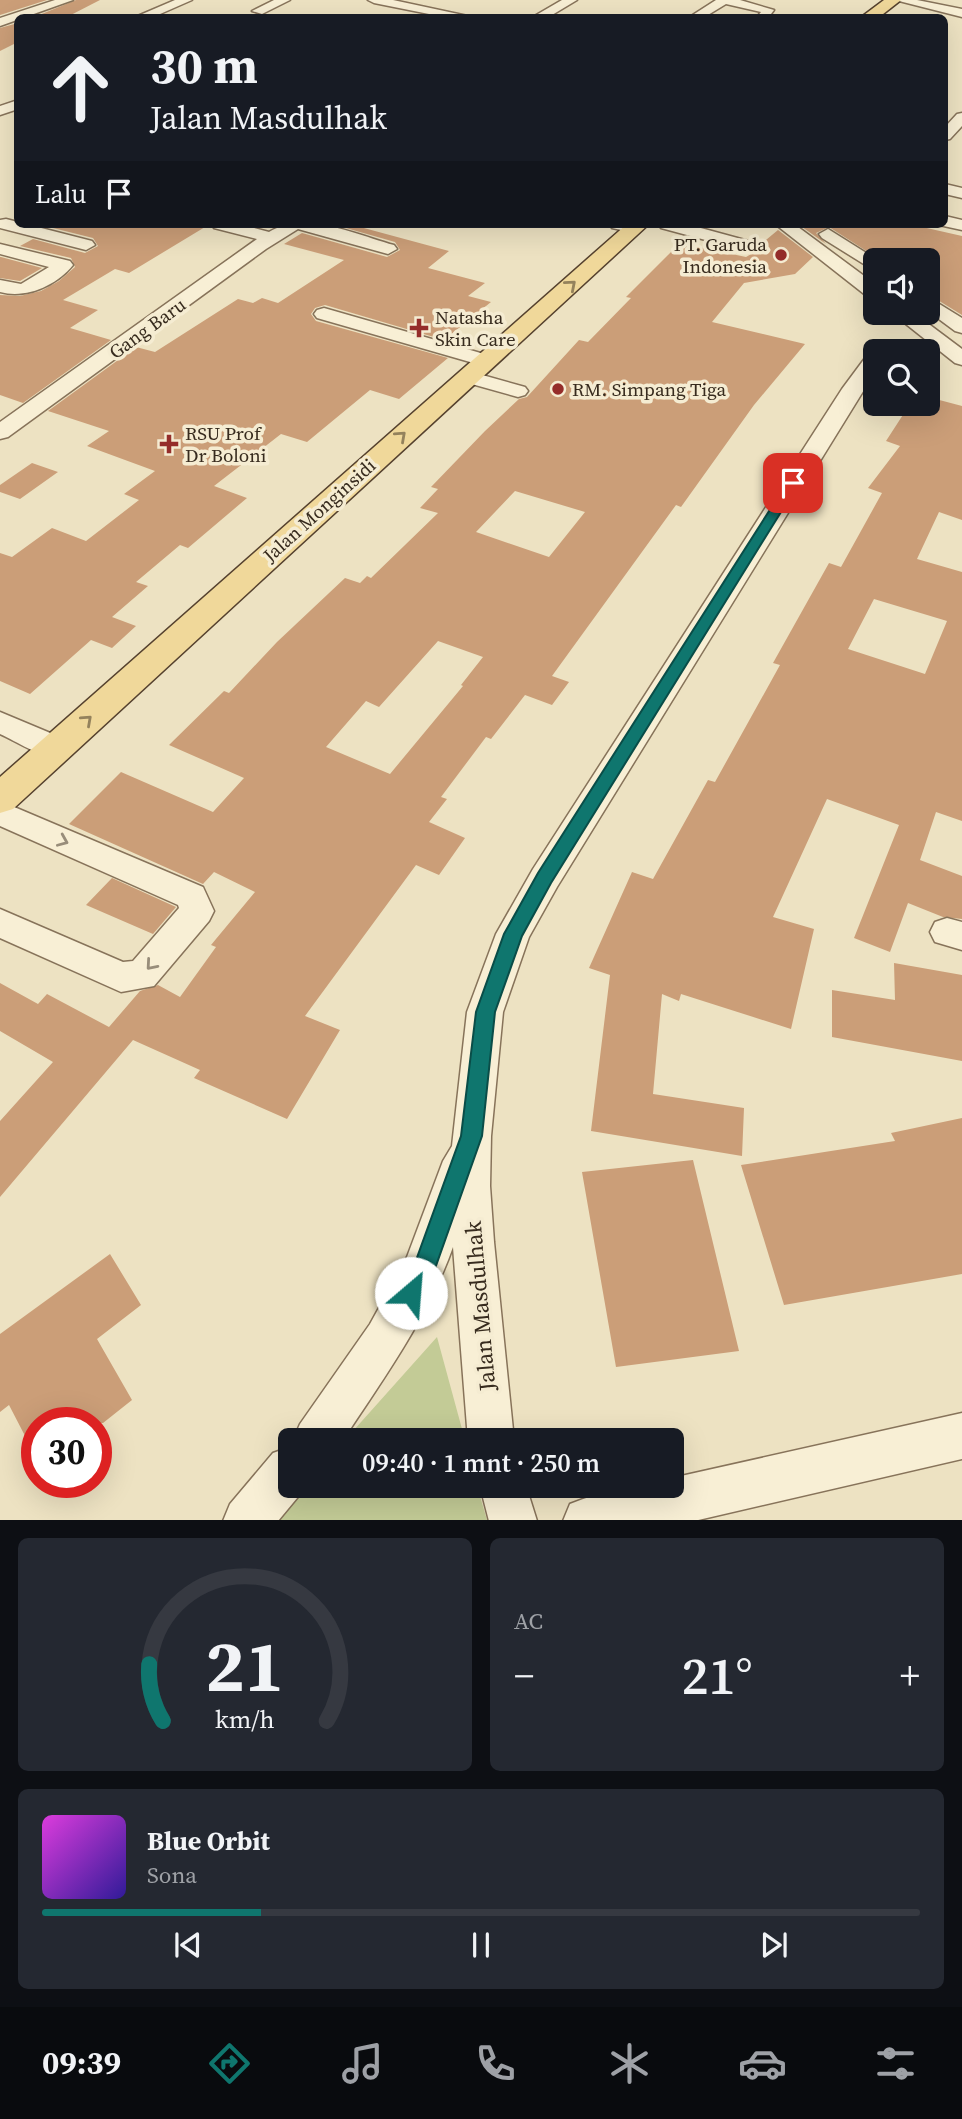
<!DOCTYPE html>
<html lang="id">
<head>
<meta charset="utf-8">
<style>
	body { margin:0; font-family:"Source Serif 4",serif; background:#242831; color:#f1f3f6; height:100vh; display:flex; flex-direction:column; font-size:26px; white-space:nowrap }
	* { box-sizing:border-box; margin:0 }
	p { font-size:23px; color:#9ea1a6 }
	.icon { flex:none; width:38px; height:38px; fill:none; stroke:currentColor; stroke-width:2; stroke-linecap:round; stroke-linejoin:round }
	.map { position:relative; height:1520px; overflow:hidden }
	.details { display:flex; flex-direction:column; gap:18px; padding:18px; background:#0d0f14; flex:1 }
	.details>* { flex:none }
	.banner { position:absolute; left:14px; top:14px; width:934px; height:214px; border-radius:10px; box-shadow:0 7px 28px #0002; background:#171b24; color:#f1f3f6; overflow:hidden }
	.tools { position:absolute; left:863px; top:248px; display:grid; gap:14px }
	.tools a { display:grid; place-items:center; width:77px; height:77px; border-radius:10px; background:#171b24; box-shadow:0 7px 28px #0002; font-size:35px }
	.speed { position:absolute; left:21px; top:1407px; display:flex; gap:14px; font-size:35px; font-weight:700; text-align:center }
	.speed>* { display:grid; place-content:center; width:91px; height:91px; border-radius:50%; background:#171b24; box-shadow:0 7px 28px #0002; line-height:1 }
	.speed .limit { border:10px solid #d22; background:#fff; color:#111 }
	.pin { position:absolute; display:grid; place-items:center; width:60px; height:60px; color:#fff; margin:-30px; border-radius:14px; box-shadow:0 4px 10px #0006 }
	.me { position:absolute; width:77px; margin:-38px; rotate:27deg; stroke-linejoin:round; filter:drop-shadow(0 0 5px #0008) }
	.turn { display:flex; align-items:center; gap:24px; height:147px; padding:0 21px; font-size:32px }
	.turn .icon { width:91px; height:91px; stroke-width:2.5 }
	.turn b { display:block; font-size:49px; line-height:60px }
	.then { display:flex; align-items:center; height:66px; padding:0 21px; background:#0003; gap:14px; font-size:26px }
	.big { font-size:52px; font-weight:600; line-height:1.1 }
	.details .tile { flex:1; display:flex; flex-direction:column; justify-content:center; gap:10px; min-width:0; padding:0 24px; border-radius:10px; background:#242831 }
	.details .dial { align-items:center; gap:0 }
	.dial svg { height:182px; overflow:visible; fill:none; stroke:#363941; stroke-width:7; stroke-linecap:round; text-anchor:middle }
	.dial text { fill:#f1f3f6; stroke:none }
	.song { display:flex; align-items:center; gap:21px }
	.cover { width:84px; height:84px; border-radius:10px; background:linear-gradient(135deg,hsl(300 70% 55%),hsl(250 70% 35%)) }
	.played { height:7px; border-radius:4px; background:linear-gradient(90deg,#0f766e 25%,#363941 25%) }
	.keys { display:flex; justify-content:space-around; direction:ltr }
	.heat { display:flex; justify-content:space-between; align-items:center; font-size:38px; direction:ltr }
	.details .tiles { flex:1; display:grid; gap:18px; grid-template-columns:1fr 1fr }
	.tile:last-child { grid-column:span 2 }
	.trip { position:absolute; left:278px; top:1428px; width:406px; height:70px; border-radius:10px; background:#171b24; box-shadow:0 7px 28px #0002; font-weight:600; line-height:70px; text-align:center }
	.tab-bar { display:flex; height:112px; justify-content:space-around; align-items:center; background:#090b0e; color:#9ea1a6 }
	.tab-bar .icon { width:49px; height:49px }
	.tab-bar .on { color:#0f766e }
	.tab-bar b { font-size:32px; color:#f1f3f6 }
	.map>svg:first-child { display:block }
</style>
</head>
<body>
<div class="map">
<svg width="962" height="1521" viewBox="0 0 962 1521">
	<rect width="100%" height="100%" fill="#ede2c2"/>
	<path fill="#c3cb96" d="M437 1337 465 1440H345Z
		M304 1486H477L487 1520 274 1521Z"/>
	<path fill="#cb9e78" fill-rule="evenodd" d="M0 0H47L0 15Z
		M76 0H100L65 18H32Z
		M18 23V42L0 51V28Z
		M61 224H210L129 273 115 269 63 300 98 310 70 328 111 340 23 403 0 395V295L20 296 41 291 59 281 75 267 71 258 20 246 33 239 85 253 98 246 93 238 53 228Z
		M332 224H349L449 251 428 268 485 283 468 296 491 302 444 340 325 305 315 308 311 314 316 321 448 358 399 399 370 390 307 442 281 434 214 486 247 498 188 548 180 545 136 582 148 586 112 617 136 626 112 648 91 640 30 694 0 681V553L12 557 52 528 86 541 139 500 124 494 155 471 87 446 109 431 48 411 136 347 155 352 238 299 253 303 262 298 278 303 344 260 284 244 302 233 387 257 400 250 395 242Z
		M798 224H909L962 236V315L928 294V261H882L829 227 816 233 826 244Z
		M778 230 813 257 795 274 744 283 712 322 805 344 754 405 681 507 676 505 552 676 569 682 552 705 525 695 491 739 486 737 441 797 447 799 429 822 465 838 439 875 416 865 305 1016 340 1030 287 1119 194 1078 200 1070 133 1040 0 1197V1121L53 1062 0 1031V983L38 1004 47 994 109 1027 140 991 158 985 180 997 216 947 211 945 255 892 214 872 203 884 69 824 121 772 213 812 244 778 169 745 224 691 229 693 277 642 345 578 360 583 367 576 371 578 438 513 420 508 438 489 431 487 485 431 519 399 527 397 579 340 588 342 631 298 626 297 680 243 746 257 760 249V245ZM515 491 585 512 549 557 476 532ZM438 641 483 657 461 685 463 686 390 774 326 747 366 701 379 707Z
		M0 257H1L42 268 20 281 0 278Z
		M928 397 962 406V520L939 512 917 559 962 572V821L936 812 920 860 962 876V919L943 917 908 903 890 952 854 938 899 825 827 799 773 917 814 929 791 1029 681 994 679 1001 662 994 653 1094 744 1108 742 1156 591 1131 610 975 589 968 632 872 653 879 708 780 715 782 780 665 773 663 829 563 841 567 882 493 868 488 900 446 886 441 910 404H928ZM874 599 947 621 925 674 848 649Z
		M32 463 58 472 20 499 0 492V485Z
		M112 878 176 907 153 934 86 905Z
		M894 963 962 975V1061L832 1037V990L895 1000Z
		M962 1118V1274L784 1305 741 1165 895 1141 891 1133Z
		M693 1160 739 1351 616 1367 582 1172Z
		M110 1254 141 1305 97 1339 132 1400 103 1423H37V1459L9 1405 0 1412V1334Z"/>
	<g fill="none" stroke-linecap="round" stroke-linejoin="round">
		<defs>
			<path id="minor" d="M55 0H73L0 26V18Z
				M175 0H192L151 18H133Z
				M274 0H290L262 14 252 11Z
				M368 0H393L477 18H449L374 3Z
				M562 0H577L547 18H531Z
				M716 0H740L774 10 768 18H756L761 12 726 4 703 18H688Z
				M895 0H917L962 9V17Z
				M18 100V109L0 115V106Z
				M962 113V126L950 139 945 140V127L957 114Z
				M945 184 962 188V198L945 194Z
				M945 216 962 220V230L939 225 945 224Z
				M6 219 92 241 95 245 86 250 0 228V220Z
				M212 224H239L269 232C305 210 357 235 394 245L397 249 388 254 298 229 266 249 8 437 0 439V422L257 239 214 228Z
				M610 224H639L644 228 635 233 612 228Z
				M659 224H686L756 243 759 247 750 252 661 228Z
				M775 224H794L875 284V299L868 297Z
				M828 229 879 261H875V271L822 238 819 234Z
				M0 244 70 261 73 265C56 286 26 299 0 292V280L21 284 49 267 0 254Z
				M928 297 962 318V333L955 331 928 311Z
				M324 308 491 356 494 360 491 364 484 366 317 318 314 314 317 310Z
				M892 313H914L962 349V365L955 363Z
				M875 352V372L557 887 529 937 503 1012 491 1136 490 1186 494 1242 514 1440H468L453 1247C428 1317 384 1378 343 1440H293L300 1424 370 1324 407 1257 443 1161 452 1146 467 1012 496 934 533 869 842 389 868 354Z
				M468 371 525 387 528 391 525 395 518 397 461 381 458 377 461 373Z
				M0 712 67 740 72 748 67 756C46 762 20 743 0 734Z
				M0 801 203 887 214 911 209 921 154 986 121 992 0 938V909L123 962 133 961 179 908 178 905 0 826Z
				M947 918 962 922V950L935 942 930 932 935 922Z
				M962 1413V1459L694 1521H563L570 1504C603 1490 637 1486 672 1486V1478Z
				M290 1447V1486H307L278 1521H223L230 1504 273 1453Z
				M480 1486H526L537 1521H489Z"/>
			<path id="major" d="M884 0H901L878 18H860Z
				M627 224H649L13 809 0 813V777Z"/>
		</defs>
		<use href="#minor" stroke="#87735a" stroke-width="3"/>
		<use href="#major" stroke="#55412e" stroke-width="3"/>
		<use href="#minor" fill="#f8efd5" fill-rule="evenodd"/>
		<use href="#major" fill="#f0d89a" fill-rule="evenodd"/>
	</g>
	<defs><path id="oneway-chevron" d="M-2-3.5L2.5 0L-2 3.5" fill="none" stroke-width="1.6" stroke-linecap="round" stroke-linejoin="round" transform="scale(1.75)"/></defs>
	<g stroke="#94825c">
		<use href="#oneway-chevron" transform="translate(571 285) rotate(-41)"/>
		<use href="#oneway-chevron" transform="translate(401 436) rotate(-42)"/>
		<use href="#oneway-chevron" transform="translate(87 720) rotate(-42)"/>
	</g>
	<g stroke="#988d7a">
		<use href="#oneway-chevron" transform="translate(63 841) rotate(23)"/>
		<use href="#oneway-chevron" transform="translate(151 965) rotate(131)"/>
	</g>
	<path fill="#0f766e" stroke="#0a4d48" stroke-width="2" d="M793 480 799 483 551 883 522 936 495 1012 482 1136 432 1277 419 1301 411 1304 403 1301 400 1293 415 1263 461 1136 476 1012 504 934 538 873 787 483Z"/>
	<g fill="#952d2a" stroke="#f5ecd2" stroke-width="2.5">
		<circle cx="781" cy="255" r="7"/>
		<path d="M415.5 317.5h7v7h7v7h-7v7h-7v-7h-7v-7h7z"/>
		<circle cx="558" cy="389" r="7"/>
		<path d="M165.5 433.5h7v7h7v7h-7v7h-7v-7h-7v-7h7z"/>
	</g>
	<g text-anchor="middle" stroke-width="7" stroke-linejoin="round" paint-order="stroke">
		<g font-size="19" fill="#372b1e" stroke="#f5ecd2" text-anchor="start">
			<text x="767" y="251" text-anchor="end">PT. Garuda<tspan x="767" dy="22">Indonesia</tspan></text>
			<text x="435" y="324">Natasha<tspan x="435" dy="22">Skin Care</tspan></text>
			<text x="572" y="396">RM. Simpang Tiga</text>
			<text x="185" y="440">RSU Prof<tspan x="185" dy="22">Dr Boloni</tspan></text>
		</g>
		<g font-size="19" fill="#372b1e" stroke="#f5ecd2">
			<text transform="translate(147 328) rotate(-36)" y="7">Gang Baru</text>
			<text transform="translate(319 510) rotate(-42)" y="7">Jalan Monginsidi</text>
		</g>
		<g font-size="23" fill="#372b1e" stroke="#f5ecd2">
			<text transform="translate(480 1306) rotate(-95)" y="8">Jalan Masdulhak</text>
		</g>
	</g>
</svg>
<div class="tools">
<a><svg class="icon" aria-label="sound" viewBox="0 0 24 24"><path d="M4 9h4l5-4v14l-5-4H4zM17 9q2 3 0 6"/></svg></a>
<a><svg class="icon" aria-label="search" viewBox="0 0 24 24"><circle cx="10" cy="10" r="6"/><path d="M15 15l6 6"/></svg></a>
</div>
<div class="speed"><div class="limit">30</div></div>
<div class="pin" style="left:793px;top:483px;background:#d93025"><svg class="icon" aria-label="arrive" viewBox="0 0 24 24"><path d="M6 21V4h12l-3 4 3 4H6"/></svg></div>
<svg class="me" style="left:411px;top:1293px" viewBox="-20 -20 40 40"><circle r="19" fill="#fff"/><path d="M0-13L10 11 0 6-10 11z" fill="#0f766e"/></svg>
<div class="trip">09:40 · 1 mnt · 250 m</div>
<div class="banner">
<div class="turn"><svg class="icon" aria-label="ahead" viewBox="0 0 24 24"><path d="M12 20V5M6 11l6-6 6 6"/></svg><div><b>30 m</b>Jalan Masdulhak</div></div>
<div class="then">Lalu<svg class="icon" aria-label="arrive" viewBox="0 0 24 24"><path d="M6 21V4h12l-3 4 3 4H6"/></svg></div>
</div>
</div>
<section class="details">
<div class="tiles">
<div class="tile dial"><svg viewBox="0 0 100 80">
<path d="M14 69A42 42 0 1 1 86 69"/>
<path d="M14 69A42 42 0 0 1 8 44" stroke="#0f766e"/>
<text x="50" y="56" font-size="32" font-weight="700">21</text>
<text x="50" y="72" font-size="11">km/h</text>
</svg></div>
<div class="tile"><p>AC</p>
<div class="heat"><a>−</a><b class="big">21°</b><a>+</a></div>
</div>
<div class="tile">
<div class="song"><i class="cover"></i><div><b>Blue Orbit</b><p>Sona</p></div></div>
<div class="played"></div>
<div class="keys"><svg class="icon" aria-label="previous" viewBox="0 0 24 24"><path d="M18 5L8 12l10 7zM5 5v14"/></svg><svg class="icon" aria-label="pause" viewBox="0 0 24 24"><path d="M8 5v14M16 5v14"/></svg><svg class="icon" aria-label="next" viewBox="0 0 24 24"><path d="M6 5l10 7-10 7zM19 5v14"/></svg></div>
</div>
</div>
</section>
<nav class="tab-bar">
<b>09:39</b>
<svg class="icon on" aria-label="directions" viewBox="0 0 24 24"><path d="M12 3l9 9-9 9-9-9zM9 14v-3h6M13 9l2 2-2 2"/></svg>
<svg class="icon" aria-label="music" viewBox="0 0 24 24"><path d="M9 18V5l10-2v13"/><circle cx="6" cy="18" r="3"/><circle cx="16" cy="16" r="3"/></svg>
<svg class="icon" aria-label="phone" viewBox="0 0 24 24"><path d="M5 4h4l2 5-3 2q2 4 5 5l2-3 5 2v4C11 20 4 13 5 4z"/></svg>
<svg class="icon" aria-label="climate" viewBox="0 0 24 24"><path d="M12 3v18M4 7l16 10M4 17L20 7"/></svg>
<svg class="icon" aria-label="car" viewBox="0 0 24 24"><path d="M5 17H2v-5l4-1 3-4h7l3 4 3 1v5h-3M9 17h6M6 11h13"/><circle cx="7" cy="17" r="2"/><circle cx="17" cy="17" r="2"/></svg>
<svg class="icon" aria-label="filters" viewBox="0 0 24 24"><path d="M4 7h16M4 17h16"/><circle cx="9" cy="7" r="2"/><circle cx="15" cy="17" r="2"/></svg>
</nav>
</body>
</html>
